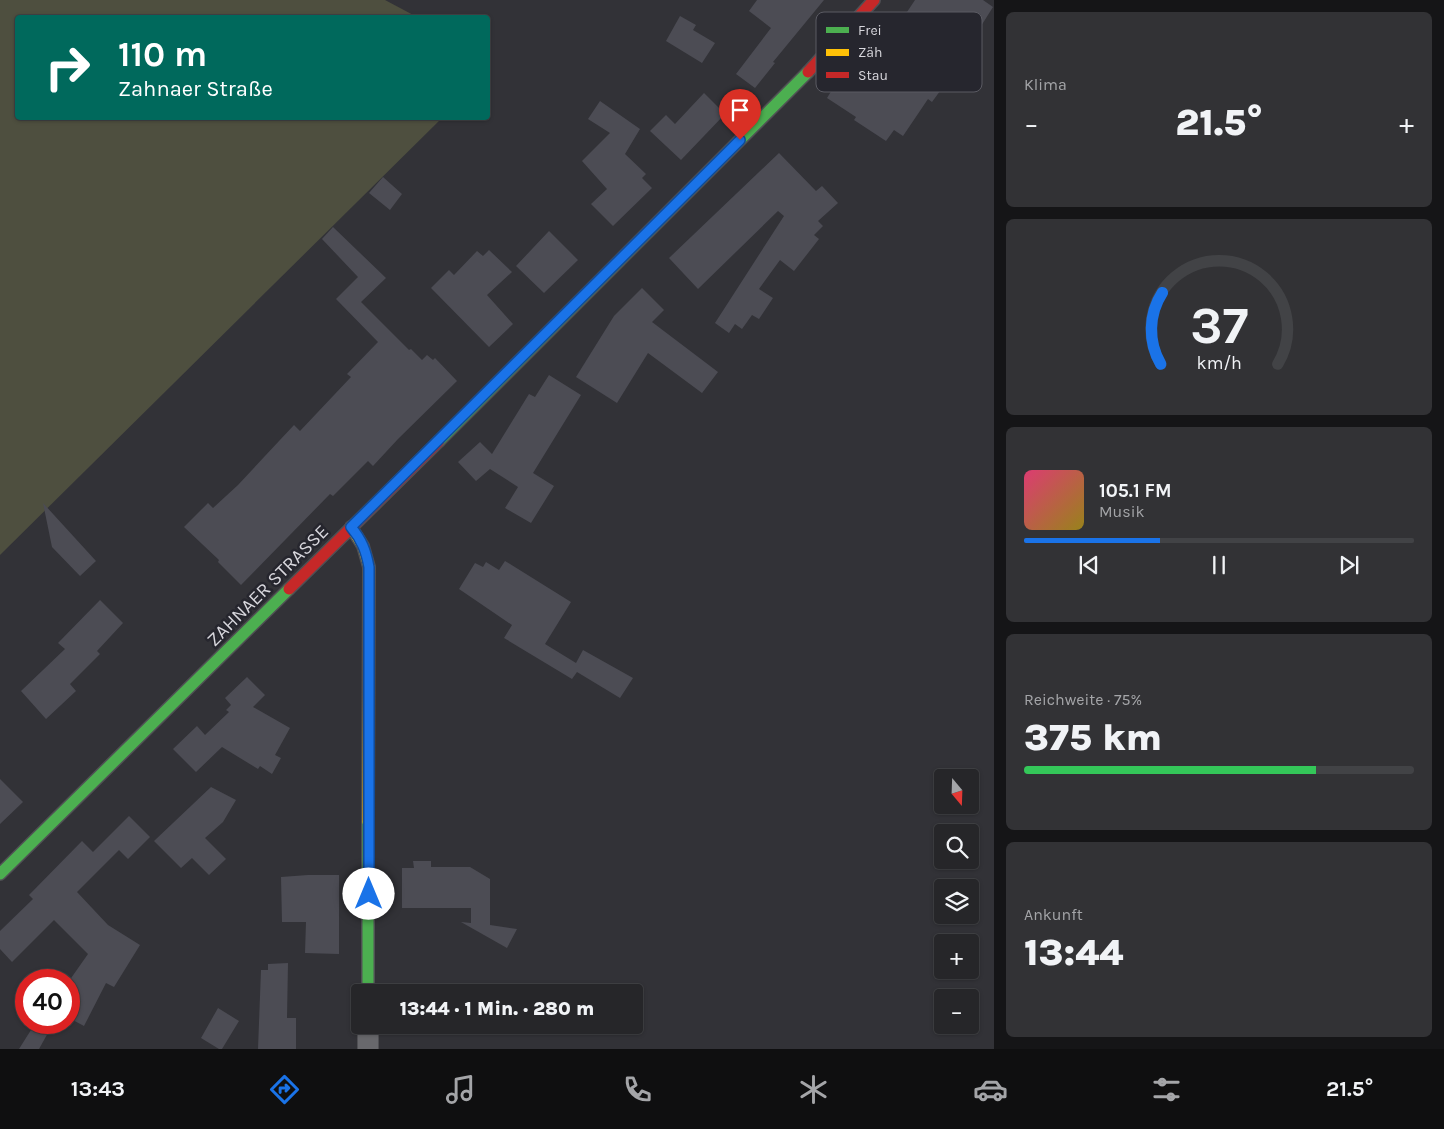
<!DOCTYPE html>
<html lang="de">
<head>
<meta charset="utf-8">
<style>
	body { margin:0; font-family:Karla,sans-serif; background:#323235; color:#f1f3f6; height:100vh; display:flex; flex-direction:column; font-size:19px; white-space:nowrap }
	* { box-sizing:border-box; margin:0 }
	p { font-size:16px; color:#a4a5a8 }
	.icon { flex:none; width:28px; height:28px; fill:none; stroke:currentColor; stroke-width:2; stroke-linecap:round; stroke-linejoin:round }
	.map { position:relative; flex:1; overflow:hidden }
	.sheet { display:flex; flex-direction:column; gap:12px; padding:12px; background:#151517; width:450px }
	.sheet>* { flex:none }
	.top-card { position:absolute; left:15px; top:15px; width:475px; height:105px; border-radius:5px; box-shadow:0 1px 4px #0004,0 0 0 1px #424346; background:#00695c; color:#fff; overflow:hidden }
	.needle { width:32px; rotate:161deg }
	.tools { position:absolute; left:934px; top:769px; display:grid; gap:10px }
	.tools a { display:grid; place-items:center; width:45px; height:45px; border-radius:5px; background:#262629; box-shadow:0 1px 4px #0004,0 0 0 1px #424346; font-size:25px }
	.speed { position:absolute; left:15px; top:969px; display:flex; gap:10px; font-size:25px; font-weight:700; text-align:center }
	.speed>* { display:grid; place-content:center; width:65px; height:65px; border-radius:50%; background:#262629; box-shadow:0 1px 4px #0004,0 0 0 1px #424346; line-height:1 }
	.speed .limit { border:8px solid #d22; background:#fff; color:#111 }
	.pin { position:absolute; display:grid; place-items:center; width:42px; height:42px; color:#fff; margin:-51px -21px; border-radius:50% 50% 50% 0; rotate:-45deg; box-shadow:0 0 5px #0007 }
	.pin .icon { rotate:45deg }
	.me { position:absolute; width:55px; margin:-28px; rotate:0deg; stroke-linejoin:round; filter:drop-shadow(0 0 4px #0008) }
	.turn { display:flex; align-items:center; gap:18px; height:105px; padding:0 20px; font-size:22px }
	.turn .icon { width:65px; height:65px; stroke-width:2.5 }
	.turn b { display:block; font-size:35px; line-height:42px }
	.big { font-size:38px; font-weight:800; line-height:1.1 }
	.sheet .card { flex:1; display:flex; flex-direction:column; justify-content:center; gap:8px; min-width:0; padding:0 18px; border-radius:8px; background:#323235 }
	.sheet .dial { align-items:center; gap:0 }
	.dial svg { height:130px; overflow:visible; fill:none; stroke:#424346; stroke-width:7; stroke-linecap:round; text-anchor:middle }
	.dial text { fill:#f1f3f6; stroke:none }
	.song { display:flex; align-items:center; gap:15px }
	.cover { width:60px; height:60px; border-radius:8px; background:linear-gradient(135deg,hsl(340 70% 55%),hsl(50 70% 35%)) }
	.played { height:5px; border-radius:2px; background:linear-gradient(90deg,#1a73e8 35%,#424346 35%) }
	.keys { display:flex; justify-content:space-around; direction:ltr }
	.heat { display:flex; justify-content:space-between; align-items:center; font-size:28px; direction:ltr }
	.charge { height:8px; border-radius:4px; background:linear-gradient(90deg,#34c759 75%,#424346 0) }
	.trip { position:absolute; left:351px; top:984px; width:292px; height:50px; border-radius:5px; background:#262629; box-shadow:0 1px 4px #0004,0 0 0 1px #424346; font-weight:800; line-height:50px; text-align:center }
	.tab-bar { display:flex; height:80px; justify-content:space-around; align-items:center; background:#0f0f10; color:#a4a5a8 }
	.tab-bar .icon { width:35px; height:35px }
	.tab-bar .on { color:#1a73e8 }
	.tab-bar b { font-size:22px; color:#f1f3f6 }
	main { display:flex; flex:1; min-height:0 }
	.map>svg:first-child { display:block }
</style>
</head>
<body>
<main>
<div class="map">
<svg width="994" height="1049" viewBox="0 0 994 1049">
	<rect width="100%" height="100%" fill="#323237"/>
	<path fill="#4e4f3f" d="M0 0H385L417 17 18 18V118H442L0 555Z"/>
	<path fill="#4c4c54" d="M757 0H824L773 62 775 63 755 88 736 74 771 28 749 11Z
		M915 0H983L993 7 959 61 971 70 962 84 951 76 932 102 928 99 903 136 894 130 886 141 854 120 856 117 827 98 843 72 854 79 882 55 874 46 903 18Z
		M680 16 696 25 693 30 715 43 702 63 666 41Z
		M704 93 725 114 681 160 650 131 666 115 675 124Z
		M600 101 640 129 625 154 646 174 642 178 652 188 613 226 591 204 607 189 582 161 610 133 588 119Z
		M779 153 816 191 822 186 838 203 818 221 823 226 814 235 819 239 794 271 780 260 759 289 773 298 759 319 752 315 742 329 735 324 729 333 715 323 784 216 778 211 698 289 669 258Z
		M383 177 402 194 390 210 369 193Z
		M333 227 386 278 361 302 409 350 411 349 422 360 427 355 433 360 435 358 457 381 398 439 373 466 368 461 333 496 330 494 241 585 218 562 219 560 184 527 208 503 213 508 238 485 294 425 300 431 351 377 347 374 378 342 336 299 358 277 322 239Z
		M549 231 578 260 544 293 516 266Z
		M489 250 512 272 487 295 513 324 489 347 431 288 449 270 454 275 477 251 483 256Z
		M642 288 664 310 652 322 718 372 702 393 648 353 617 403 576 377 614 316Z
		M549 375 581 395 533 473 554 486 531 523 505 508 518 487 490 469 476 481 458 462 480 442 492 454 529 394 535 397Z
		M43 503 96 561 80 576 52 547Z
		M505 561 571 602 545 644 576 663 583 650 633 678 620 698 577 672 572 679 504 638 512 625 459 589 475 563 483 567 486 562 499 570Z
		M100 600 123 623 97 651 100 654 70 684 76 691 46 719 21 691 65 649 58 643Z
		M247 677 265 695 253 707 290 728 275 755 281 758 272 774 260 766 258 769 222 747 196 772 173 749 197 726 205 735 229 712 226 710 231 705 225 698Z
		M0 779 23 802 0 824Z
		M211 787 236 800 223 822 205 838 226 859 209 875 192 858 181 868 154 841Z
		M129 816 150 837 128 859 119 850 77 892 108 925 140 945 114 987 106 983 84 1026 69 1018V981L88 954 54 920 12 962 0 949V931L33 899 29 895 82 841 93 852Z
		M413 861H431V867H470L490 879V925L517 929 507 948 461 922 471 923V908H402V868H414Z
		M308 875H339V954L305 953 306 922H282L281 877Z
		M288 963 287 1018H296V1049H258L261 970H268V964Z
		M218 1008 239 1021 222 1049H219L201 1038Z
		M36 1022H54L39 1049H19Z"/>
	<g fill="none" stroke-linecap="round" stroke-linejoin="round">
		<defs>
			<path id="street" d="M368 1049V1025"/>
			<path id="fast" d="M439 441 808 72
				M0 874 289 589
				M368 992V822"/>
			<path id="slow" d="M351 527 363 546 369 567 368 822"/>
			<path id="jam" d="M808 72 874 0
				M289 589 439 441"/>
		</defs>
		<use href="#street" stroke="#505054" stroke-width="22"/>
		<use href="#fast" stroke="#505054" stroke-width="14"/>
		<use href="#slow" stroke="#505054" stroke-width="14"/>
		<use href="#jam" stroke="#505054" stroke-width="14"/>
		<use href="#street" stroke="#68686c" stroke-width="20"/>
		<use href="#fast" stroke="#4caf50" stroke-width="11"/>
		<use href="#slow" stroke="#ffc107" stroke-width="11"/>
		<use href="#jam" stroke="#c62828" stroke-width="11"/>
	</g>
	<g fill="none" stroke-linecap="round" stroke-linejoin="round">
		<defs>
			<path id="route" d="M369 894V567C366 551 362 540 351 527L740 140"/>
		</defs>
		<use href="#route" stroke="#114b97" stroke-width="12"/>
		<use href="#route" stroke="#1a73e8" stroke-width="9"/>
	</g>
	<g text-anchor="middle" stroke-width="5" stroke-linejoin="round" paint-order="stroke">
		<g font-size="19" fill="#d8d7dd" stroke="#26262e">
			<text transform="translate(267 585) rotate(-45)" y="7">ZAHNAER STRASSE</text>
		</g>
	</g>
	<rect x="816" y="12" width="166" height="80" rx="8" fill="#26262e" stroke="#5b5b63" stroke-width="1"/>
	<rect x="826" y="27" width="23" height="6" fill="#4caf50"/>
	<rect x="826" y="49" width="23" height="7" fill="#ffc107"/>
	<rect x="826" y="72" width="23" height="6" fill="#c62828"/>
	<g font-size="14" fill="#d8d7dd">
		<text x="858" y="35">Frei</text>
		<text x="858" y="57">Zäh</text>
		<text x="858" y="80">Stau</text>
	</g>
</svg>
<div class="tools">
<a><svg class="needle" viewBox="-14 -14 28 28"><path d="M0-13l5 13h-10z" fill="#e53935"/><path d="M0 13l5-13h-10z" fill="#a4a5a8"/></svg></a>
<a><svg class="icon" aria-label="search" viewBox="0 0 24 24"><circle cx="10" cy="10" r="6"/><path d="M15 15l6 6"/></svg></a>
<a><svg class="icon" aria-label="layers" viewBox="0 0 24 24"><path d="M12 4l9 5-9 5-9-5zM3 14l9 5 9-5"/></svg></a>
<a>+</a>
<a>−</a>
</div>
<div class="speed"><div class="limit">40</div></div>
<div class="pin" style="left:740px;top:140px;background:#d93025"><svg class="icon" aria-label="arrive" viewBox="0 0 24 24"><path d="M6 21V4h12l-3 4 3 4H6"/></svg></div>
<svg class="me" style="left:369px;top:894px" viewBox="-20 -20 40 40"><circle r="19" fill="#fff"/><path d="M0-13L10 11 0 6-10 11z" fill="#1a73e8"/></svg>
<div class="trip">13:44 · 1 Min. · 280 m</div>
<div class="top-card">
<div class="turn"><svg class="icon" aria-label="right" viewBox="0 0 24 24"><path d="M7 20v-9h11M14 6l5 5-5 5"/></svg><div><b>110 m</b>Zahnaer Straße</div></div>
</div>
</div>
<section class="sheet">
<div class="card"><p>Klima</p>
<div class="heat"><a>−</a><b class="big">21.5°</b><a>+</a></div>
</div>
<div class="card dial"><svg viewBox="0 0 100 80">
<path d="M14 69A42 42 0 1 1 86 69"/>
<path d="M14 69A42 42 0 0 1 15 25" stroke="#1a73e8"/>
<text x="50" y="56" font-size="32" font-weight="700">37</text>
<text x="50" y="72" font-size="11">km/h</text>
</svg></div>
<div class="card">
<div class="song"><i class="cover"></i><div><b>105.1 FM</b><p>Musik</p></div></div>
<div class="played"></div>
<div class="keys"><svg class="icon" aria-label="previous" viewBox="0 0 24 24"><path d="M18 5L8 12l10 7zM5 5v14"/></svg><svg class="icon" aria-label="pause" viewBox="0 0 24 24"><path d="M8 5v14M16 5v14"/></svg><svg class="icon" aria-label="next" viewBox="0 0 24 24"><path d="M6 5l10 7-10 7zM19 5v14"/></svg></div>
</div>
<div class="card"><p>Reichweite · 75%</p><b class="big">375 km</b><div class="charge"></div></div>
<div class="card"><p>Ankunft</p><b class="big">13:44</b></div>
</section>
</main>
<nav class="tab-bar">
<b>13:43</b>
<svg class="icon on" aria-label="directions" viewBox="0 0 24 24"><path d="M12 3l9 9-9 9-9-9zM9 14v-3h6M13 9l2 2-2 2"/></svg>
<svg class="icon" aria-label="music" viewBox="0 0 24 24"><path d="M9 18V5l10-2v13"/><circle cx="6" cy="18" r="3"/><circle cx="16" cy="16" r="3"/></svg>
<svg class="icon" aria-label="phone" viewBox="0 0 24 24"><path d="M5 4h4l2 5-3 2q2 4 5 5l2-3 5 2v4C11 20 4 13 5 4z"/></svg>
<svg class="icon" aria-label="climate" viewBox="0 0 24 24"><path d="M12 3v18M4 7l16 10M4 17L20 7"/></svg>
<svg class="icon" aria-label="car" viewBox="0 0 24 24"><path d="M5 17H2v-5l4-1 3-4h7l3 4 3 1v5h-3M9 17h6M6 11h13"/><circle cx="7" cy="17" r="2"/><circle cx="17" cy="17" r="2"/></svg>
<svg class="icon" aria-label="filters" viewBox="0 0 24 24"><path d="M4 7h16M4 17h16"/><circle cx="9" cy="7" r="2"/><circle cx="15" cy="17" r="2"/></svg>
<b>21.5°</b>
</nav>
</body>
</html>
